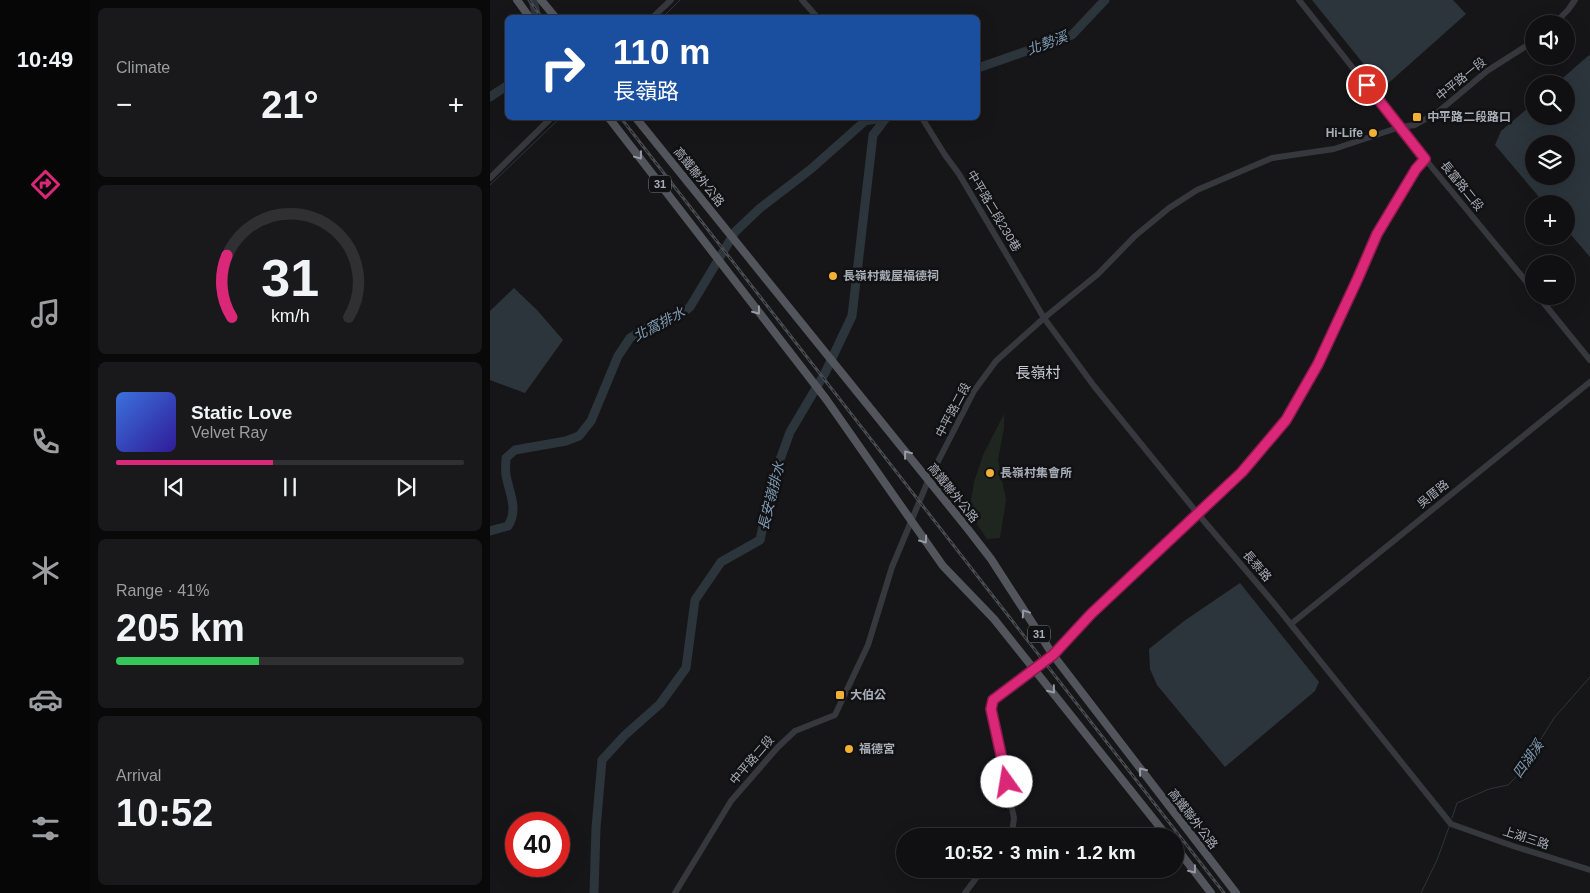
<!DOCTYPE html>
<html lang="en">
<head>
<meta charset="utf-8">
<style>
	body { margin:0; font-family:Helvetica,"Noto Sans TC",sans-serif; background:#19191b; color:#f1f3f6; height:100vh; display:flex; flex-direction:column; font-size:19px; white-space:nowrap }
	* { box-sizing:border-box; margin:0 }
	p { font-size:16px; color:#9c9d9f }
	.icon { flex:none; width:28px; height:28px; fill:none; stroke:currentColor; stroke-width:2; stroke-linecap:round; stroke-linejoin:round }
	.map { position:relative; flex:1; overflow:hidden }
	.sheet { display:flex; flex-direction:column; gap:8px; padding:8px; background:#09090a; width:400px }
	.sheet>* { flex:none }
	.banner { position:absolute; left:15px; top:15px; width:475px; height:105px; border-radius:8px; box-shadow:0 5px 20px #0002,0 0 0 1px #303032; background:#1a4fa0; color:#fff; overflow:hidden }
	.fabs { position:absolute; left:1035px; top:15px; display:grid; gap:10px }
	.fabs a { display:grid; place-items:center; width:50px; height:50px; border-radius:50%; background:#101012; box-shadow:0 5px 20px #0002,0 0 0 1px #303032; font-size:25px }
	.speed { position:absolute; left:15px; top:812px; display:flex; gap:10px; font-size:25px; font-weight:700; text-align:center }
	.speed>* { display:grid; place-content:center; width:65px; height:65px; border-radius:50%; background:#101012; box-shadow:0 5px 20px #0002,0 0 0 1px #303032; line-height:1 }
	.speed .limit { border:8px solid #d22; background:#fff; color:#111 }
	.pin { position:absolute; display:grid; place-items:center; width:42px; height:42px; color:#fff; margin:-21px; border:2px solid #fff; border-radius:50%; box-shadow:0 1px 5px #0007 }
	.me { position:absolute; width:55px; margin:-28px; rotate:347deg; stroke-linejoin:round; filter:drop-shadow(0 0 4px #0008) }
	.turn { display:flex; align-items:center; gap:18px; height:105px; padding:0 25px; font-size:22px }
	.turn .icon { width:65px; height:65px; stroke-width:2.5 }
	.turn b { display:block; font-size:35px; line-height:42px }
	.big { font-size:38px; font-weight:800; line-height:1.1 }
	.sheet .tile { flex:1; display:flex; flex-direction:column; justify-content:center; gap:8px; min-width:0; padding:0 18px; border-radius:8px; background:#19191b }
	.sheet .dial { align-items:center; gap:0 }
	.dial svg { height:130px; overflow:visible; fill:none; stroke:#303032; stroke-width:7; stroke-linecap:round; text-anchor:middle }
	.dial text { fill:#f1f3f6; stroke:none }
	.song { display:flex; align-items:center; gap:15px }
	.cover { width:60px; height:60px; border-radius:8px; background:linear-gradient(135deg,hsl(220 70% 55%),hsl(250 70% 35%)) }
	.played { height:5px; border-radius:2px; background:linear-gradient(90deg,#db2777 45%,#303032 45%) }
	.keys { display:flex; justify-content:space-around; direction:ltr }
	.heat { display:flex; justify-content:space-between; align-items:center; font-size:28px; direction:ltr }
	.charge { height:8px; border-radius:4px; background:linear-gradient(90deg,#34c759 41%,#303032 0) }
	.trip { position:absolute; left:406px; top:828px; width:288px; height:50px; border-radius:25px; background:#101012; box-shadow:0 5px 20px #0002,0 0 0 1px #303032; font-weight:800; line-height:50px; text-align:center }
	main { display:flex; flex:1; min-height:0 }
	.tab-bar { display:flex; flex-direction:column; width:90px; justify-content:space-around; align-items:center; background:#060607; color:#9c9d9f }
	.tab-bar .icon { width:35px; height:35px }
	.tab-bar .current { color:#db2777 }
	.tab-bar b { font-size:22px; color:#f1f3f6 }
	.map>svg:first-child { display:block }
</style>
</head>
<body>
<main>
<nav class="tab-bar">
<b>10:49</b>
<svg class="icon current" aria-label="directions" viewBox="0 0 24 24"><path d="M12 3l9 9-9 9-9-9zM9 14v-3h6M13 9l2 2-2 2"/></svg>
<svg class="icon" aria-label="music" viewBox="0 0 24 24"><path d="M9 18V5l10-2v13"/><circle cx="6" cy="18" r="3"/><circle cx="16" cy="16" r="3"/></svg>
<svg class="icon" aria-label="phone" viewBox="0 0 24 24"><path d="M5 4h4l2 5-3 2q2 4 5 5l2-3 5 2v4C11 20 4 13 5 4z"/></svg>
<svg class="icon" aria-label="climate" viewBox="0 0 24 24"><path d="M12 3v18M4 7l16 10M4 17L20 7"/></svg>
<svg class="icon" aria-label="car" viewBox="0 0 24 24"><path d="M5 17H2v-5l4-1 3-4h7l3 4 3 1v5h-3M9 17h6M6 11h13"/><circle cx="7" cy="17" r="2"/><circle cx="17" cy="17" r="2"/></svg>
<svg class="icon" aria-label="filters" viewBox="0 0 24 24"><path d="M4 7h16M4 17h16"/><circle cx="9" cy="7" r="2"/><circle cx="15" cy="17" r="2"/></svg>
</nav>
<section class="sheet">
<div class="tile"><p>Climate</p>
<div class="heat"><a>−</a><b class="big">21°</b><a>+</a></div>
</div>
<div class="tile dial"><svg viewBox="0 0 100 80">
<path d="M14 69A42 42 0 1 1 86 69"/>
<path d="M14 69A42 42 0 0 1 11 31" stroke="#db2777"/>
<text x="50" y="56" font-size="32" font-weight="700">31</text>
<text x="50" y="72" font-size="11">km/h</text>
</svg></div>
<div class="tile">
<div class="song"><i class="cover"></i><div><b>Static Love</b><p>Velvet Ray</p></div></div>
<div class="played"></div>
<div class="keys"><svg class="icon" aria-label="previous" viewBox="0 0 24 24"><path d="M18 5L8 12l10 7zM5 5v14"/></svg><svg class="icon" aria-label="pause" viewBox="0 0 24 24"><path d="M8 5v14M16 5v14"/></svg><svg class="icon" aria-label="next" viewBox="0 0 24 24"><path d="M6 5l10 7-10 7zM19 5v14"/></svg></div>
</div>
<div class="tile"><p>Range · 41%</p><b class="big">205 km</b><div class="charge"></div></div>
<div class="tile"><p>Arrival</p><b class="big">10:52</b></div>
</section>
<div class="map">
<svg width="1100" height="893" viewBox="0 0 1100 893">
	<rect width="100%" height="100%" fill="#161618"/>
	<path fill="#1e261f" d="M514 414V428L508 460 516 500 510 538 497 539 479 513 484 482 493 455Z"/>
	<path fill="#2c353c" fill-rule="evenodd" d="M822 0H963L976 14 893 88Z
		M1099 55 1100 56V257L1076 229V204H1055L1005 145 1011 131 1044 103V116H1076V84H1066ZM1044 144H1076V176H1044Z
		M24 288 47 310 73 340 35 393 0 380V311Z
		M750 583 829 682 825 691 735 767 667 685 660 669 659 649 694 621Z"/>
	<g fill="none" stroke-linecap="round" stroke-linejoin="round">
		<path stroke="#2c353c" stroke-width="1" d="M172 18 190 0
			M0 185 70 118
			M962 818 967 803 999 789 1018 785 1030 773 1064 718 1100 677
			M931 893 947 860 959 827"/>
		<path stroke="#2c353c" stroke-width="9" d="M43 0 47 18
			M488 68 582 35 615 0
			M0 97 18 85
			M0 531 18 526C29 509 19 493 16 475 15 469 16 464 16 458L25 450 76 441 89 436 101 421 128 356 140 338 167 321 191 314 200 307 245 232 269 209 321 169 375 121 391 118
			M104 893 106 828 112 760 135 735 170 704 196 668 205 600 231 562 270 540 283 479 300 432 335 373 362 316 383 135 396 118"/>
		<path stroke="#37383d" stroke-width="6" d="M312 0 328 18
			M809 0 935 159 1044 291
			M162 18 181 0
			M1064 24 1078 10 1085 0
			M432 118 455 155 469 174 554 318 604 386 708 514 782 601 961 824 1023 846 1100 870
			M0 178 61 118
			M1048 296 1100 360
			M801 624 1100 382
			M519 836 522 833 524 818 501 709 503 700 563 655 601 614 752 472 796 420 828 364 869 278 887 234 926 169 935 159
			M185 893 241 801 288 747 305 731 345 715 378 645 402 567 438 481 484 391 506 361 554 318 608 274 645 236 679 208 707 190 782 158 844 149 910 127 925 125 948 112 997 71 1044 41
			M475 893 493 869"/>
		<path stroke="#53555c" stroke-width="8" d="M27 0 40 18
			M51 0 66 18
			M119 118 336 399 453 566 504 619 677 836
			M146 118 477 528 501 559 563 655 746 893
			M685 846 721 893"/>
		<defs>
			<path id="rail" d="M39 0 52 18
				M131 118 734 893"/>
		</defs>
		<use href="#rail" stroke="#4a4c52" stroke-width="3"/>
		<use href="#rail" stroke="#111113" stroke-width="1" stroke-dasharray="4" stroke-linecap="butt"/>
	</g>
	<defs><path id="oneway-chevron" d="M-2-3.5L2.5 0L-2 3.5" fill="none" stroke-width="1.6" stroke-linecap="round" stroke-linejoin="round" transform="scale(1.25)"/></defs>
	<g stroke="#979ba6">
		<use href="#oneway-chevron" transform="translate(149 156) rotate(53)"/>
		<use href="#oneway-chevron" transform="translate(267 311) rotate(52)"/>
		<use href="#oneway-chevron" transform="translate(417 454) rotate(-128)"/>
		<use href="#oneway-chevron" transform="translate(434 540) rotate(55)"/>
		<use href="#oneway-chevron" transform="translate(535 613) rotate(-124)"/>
		<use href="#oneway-chevron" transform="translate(562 690) rotate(51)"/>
		<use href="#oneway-chevron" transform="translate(652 771) rotate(-128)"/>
		<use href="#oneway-chevron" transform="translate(703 870) rotate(52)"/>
	</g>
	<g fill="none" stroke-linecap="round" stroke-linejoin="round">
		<defs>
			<path id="route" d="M517 782 501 709 503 700 563 655 601 614 752 472 796 420 828 364 868 278 887 234 926 169 935 159 877 85"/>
		</defs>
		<use href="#route" stroke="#8e194d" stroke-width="12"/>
		<use href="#route" stroke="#db2777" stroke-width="9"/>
	</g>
	<g fill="#f2b134" stroke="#111113" stroke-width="2">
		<rect x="922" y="112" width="10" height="10" rx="2.5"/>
		<circle cx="883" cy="133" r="5"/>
		<circle cx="343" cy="276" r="5"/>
		<circle cx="500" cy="473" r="5"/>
		<rect x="345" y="690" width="10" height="10" rx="2.5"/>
		<circle cx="359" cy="749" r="5"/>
	</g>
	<g text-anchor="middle" stroke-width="5" stroke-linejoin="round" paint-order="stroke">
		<g fill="#111113" stroke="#7b7e86" stroke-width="1">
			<rect x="159" y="175.5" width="22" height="17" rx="4"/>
			<rect x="538" y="625.5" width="22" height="17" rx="4"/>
		</g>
		<g font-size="11" font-weight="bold" fill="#a8adb8">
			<text x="170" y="188">31</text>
			<text x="549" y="638">31</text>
		</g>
		<g font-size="12" fill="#a8adb8" stroke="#111113">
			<text transform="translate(971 79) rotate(-39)" y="4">中平路一段</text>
			<text transform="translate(209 177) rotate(51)" y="4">高鐵聯外公路</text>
			<text transform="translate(972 186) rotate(51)" y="4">長富路二段</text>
			<text transform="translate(504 211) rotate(59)" y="4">中平路二段230巷</text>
			<text transform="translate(463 410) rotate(-62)" y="4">中平路二段</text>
			<text transform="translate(463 493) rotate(51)" y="4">高鐵聯外公路</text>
			<text transform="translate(943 494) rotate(-39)" y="4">吳厝路</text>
			<text transform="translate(767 566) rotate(49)" y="4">長泰路</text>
			<text transform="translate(262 760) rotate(-49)" y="4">中平路二段</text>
			<text transform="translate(703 819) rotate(52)" y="4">高鐵聯外公路</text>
			<text transform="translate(1036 838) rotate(18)" y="4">上湖三路</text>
		</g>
		<g font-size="12" font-weight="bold" fill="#a8adb8" stroke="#111113" text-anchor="start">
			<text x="937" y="121">中平路二段路口</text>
			<text x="873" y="137" text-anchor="end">Hi-Life</text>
			<text x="353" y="280">長嶺村戴屋福德祠</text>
			<text x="510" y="477">長嶺村集會所</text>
			<text x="360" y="699">大伯公</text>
			<text x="369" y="753">福德宮</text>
		</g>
		<g font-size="14" font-style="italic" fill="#7f9bb3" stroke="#111113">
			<text transform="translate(557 43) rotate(-20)" y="5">北勢溪</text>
			<text transform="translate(169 324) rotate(-28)" y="5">北窩排水</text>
			<text transform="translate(281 496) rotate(-76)" y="5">長安嶺排水</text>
			<text transform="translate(1038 759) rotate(-55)" y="5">四湖溪</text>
		</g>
		<g font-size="15" fill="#c9ccd4" stroke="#111113">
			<text x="548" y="378">長嶺村</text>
		</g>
	</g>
</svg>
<div class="fabs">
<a><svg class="icon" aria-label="sound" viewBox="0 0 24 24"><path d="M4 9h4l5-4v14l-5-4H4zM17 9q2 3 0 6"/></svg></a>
<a><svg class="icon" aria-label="search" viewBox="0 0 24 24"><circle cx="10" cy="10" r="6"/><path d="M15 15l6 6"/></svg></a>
<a><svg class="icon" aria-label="layers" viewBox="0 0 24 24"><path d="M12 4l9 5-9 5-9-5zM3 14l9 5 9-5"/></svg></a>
<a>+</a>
<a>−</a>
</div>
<div class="speed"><div class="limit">40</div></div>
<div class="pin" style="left:877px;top:85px;background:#d93025"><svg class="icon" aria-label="arrive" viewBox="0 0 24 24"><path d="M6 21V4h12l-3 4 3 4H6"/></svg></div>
<svg class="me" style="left:517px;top:782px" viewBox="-20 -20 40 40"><circle r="19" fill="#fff"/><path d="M0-13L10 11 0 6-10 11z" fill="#db2777"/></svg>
<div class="trip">10:52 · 3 min · 1.2 km</div>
<div class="banner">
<div class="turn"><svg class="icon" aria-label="right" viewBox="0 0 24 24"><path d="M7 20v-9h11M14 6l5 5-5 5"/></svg><div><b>110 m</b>長嶺路</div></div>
</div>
</div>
</main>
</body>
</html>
